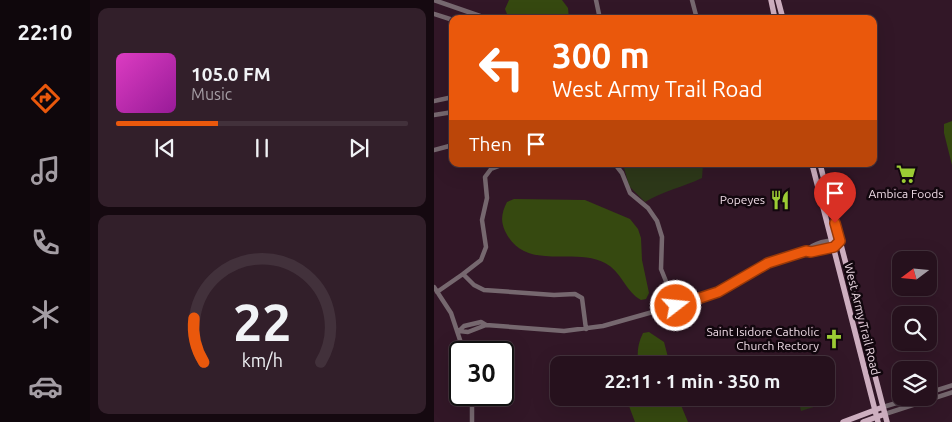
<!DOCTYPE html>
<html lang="en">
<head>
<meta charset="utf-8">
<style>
	body { margin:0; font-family:Ubuntu,sans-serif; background:#321f2a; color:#f1f3f6; height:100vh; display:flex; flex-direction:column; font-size:19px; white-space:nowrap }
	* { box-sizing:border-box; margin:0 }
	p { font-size:16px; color:#a49da4 }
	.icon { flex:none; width:28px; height:28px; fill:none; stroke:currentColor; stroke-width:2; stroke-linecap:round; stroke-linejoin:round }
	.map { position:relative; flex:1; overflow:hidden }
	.drawer { display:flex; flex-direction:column; gap:8px; padding:8px; background:#150910; width:344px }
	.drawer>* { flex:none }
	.banner { position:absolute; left:15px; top:15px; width:428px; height:152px; border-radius:10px; box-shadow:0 5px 20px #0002,0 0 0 1px #42313b; background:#ea580c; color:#fff; overflow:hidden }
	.needle { width:32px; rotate:254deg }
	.fabs { position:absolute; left:458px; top:251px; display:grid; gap:10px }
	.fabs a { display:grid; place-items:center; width:45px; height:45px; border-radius:10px; background:#26111d; box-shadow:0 5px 20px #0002,0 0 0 1px #42313b; font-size:25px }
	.speed { position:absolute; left:15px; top:341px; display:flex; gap:10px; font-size:25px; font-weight:700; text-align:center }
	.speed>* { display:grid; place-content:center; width:65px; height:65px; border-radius:50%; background:#26111d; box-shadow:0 5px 20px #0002,0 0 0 1px #42313b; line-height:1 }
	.speed .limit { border:2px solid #111; border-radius:8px; background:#fff; color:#111 }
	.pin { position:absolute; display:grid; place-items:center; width:42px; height:42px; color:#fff; margin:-51px -21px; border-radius:50% 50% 50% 0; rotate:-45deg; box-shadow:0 0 5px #0007 }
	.pin .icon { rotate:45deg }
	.me { position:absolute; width:55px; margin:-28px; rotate:74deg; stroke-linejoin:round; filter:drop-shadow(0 0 4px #0008) }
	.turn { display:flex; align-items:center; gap:18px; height:105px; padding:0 20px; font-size:22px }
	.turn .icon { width:65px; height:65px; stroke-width:2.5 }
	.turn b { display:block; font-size:35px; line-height:42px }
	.then { display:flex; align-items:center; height:48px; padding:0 20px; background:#0003; gap:10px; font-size:19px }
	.drawer .card { flex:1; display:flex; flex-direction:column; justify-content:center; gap:8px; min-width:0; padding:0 18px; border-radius:10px; background:#321f2a }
	.drawer .dial { align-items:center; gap:0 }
	.dial svg { height:130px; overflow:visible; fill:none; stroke:#42313b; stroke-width:7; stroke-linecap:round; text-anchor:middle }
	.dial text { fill:#f1f3f6; stroke:none }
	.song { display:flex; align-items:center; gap:15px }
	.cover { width:60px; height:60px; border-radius:8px; background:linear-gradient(135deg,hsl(310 70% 55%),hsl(300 70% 35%)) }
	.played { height:5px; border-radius:2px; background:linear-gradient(90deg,#ea580c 35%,#42313b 35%) }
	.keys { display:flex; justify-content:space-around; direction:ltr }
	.trip { position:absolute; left:116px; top:356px; width:285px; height:50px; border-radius:10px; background:#26111d; box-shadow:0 5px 20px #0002,0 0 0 1px #42313b; font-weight:600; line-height:50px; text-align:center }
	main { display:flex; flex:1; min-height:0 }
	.tab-bar { display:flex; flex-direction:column; width:90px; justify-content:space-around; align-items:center; background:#0f070c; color:#a49da4 }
	.tab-bar .icon { width:35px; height:35px }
	.tab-bar .selected { color:#ea580c }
	.tab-bar b { font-size:22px; color:#f1f3f6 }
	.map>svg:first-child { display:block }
</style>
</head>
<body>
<main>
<nav class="tab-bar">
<b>22:10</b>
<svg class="icon selected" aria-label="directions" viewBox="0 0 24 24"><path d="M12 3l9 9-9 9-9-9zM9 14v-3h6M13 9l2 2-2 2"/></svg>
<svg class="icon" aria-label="music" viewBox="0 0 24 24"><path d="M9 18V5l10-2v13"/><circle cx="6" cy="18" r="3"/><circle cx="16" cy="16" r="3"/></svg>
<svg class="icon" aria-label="phone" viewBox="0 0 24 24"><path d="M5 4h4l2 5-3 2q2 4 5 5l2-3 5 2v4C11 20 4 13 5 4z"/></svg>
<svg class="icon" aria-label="climate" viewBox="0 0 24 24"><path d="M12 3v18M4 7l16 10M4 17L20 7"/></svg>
<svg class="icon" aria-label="car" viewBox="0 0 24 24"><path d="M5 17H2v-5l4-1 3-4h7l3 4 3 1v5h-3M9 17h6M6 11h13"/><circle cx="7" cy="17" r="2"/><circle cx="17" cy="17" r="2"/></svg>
</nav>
<section class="drawer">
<div class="card">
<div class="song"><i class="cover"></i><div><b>105.0 FM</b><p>Music</p></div></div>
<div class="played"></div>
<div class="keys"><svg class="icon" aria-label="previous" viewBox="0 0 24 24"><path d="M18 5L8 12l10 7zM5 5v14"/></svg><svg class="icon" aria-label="pause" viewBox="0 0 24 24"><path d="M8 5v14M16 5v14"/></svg><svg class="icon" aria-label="next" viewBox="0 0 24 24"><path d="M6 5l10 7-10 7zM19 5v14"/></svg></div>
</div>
<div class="card dial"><svg viewBox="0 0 100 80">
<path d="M14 69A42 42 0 1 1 86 69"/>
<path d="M14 69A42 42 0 0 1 8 42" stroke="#ea580c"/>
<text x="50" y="56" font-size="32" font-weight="700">22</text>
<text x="50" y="72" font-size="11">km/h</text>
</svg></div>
</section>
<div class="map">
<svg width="519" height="422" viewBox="0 0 519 422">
	<rect width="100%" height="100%" fill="#321727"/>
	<path fill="#2d3819" d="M189 164H269L268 178C249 187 229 191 211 202L195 186Z
		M364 398H387L389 404 367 411Z"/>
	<path fill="#364910" d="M75 0H128L134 8 135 19H75L71 9Z
		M518 121H519L518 165 510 133V124Z
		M80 199 151 200 196 219 204 229 207 238 208 260 215 293 212 299 207 300C192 292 187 271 171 263 139 246 91 273 71 231 66 220 68 212 73 202Z
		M215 332 230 342 236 365H201L204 363C203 352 204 343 209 333Z
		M192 398H244L254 422H201Z"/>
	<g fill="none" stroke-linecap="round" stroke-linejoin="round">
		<path stroke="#76686f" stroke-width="4.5" d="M0 0 46 16 48 19
			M162 0 166 19
			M258 0 263 19
			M0 14 19 20
			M0 101 19 97
			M0 115 19 112
			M0 150 19 145
			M181 164 188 173 196 193 214 208 223 221 228 237 227 269 242 306
			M372 251C380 243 394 239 406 241
			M29 274 47 260 52 247 48 220 53 198 51 177 57 169 70 164
			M0 287 17 313 30 352
			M3 292 29 274 40 285 50 290 120 295 141 294 148 298 152 329
			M25 331 30 326 47 322 52 325 130 331 169 326 272 297 333 263 372 251C383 254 398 249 406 241
			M25 331 34 332 52 325
			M494 393 519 385
			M449 407 479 398
			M451 414 519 392
			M38 422V395"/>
		<path stroke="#cdaebf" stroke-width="5.5" d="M337 0 341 19
			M344 0 349 19
			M378 164 444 422
			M386 164 453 422
			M409 422 449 407
			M429 422 451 414"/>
	</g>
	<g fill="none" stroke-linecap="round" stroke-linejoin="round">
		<defs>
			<path id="route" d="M242 306 284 292 334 263 372 251 377 252 400 247 406 241 401 223"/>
		</defs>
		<use href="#route" stroke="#983908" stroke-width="12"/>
		<use href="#route" stroke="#ea580c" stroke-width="9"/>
	</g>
	<defs>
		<symbol id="supermarket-bare" viewBox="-9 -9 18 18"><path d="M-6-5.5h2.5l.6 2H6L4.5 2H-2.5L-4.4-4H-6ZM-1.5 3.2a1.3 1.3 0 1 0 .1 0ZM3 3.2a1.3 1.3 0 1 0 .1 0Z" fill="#9bcb34" stroke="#12070e" stroke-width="2.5" paint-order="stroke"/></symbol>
		<symbol id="restaurant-bare" viewBox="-9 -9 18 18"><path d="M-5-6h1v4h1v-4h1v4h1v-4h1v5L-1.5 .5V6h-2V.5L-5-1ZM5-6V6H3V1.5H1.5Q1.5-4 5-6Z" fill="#9bcb34" stroke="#12070e" stroke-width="2.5" paint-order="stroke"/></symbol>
		<symbol id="church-bare" viewBox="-9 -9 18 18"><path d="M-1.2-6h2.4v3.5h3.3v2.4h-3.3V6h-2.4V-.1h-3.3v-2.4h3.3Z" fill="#9bcb34" stroke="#12070e" stroke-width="2.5" paint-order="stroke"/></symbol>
	</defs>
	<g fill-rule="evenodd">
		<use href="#supermarket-bare" x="458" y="160" width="28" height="28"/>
		<use href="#restaurant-bare" x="332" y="186" width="28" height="28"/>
		<use href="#church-bare" x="386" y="325" width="28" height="28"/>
	</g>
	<g text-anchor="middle" stroke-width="5" stroke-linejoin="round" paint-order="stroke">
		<g font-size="12" fill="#eedbe5" stroke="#12070e" text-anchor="end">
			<text x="472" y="198" text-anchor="middle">Ambica Foods</text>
			<text x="331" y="204">Popeyes</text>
			<text x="385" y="336">Saint Isidore Catholic<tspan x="385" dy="14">Church Rectory</tspan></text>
		</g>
		<g font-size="12" fill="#eedbe5" stroke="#12070e">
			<text transform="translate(428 319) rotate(76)" y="4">West Army Trail Road</text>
		</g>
	</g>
</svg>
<div class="fabs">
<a><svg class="needle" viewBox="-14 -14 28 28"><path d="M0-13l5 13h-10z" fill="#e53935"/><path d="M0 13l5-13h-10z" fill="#a49da4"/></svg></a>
<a><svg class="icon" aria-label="search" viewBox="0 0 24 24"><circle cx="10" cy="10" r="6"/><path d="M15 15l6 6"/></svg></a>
<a><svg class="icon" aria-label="layers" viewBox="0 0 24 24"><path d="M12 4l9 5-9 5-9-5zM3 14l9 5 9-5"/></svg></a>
</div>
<div class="speed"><div class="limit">30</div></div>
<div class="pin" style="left:401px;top:223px;background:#d93025"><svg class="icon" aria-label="arrive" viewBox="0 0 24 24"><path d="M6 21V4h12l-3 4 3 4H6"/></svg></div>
<svg class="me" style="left:242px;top:306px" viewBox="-20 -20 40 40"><circle r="17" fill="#ea580c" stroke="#fff" stroke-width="3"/><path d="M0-11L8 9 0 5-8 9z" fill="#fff"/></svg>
<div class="trip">22:11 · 1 min · 350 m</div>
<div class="banner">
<div class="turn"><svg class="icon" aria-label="left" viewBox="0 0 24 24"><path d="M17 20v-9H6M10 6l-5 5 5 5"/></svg><div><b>300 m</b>West Army Trail Road</div></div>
<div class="then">Then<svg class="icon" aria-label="arrive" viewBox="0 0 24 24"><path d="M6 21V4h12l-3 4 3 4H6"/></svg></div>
</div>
</div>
</main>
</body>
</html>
